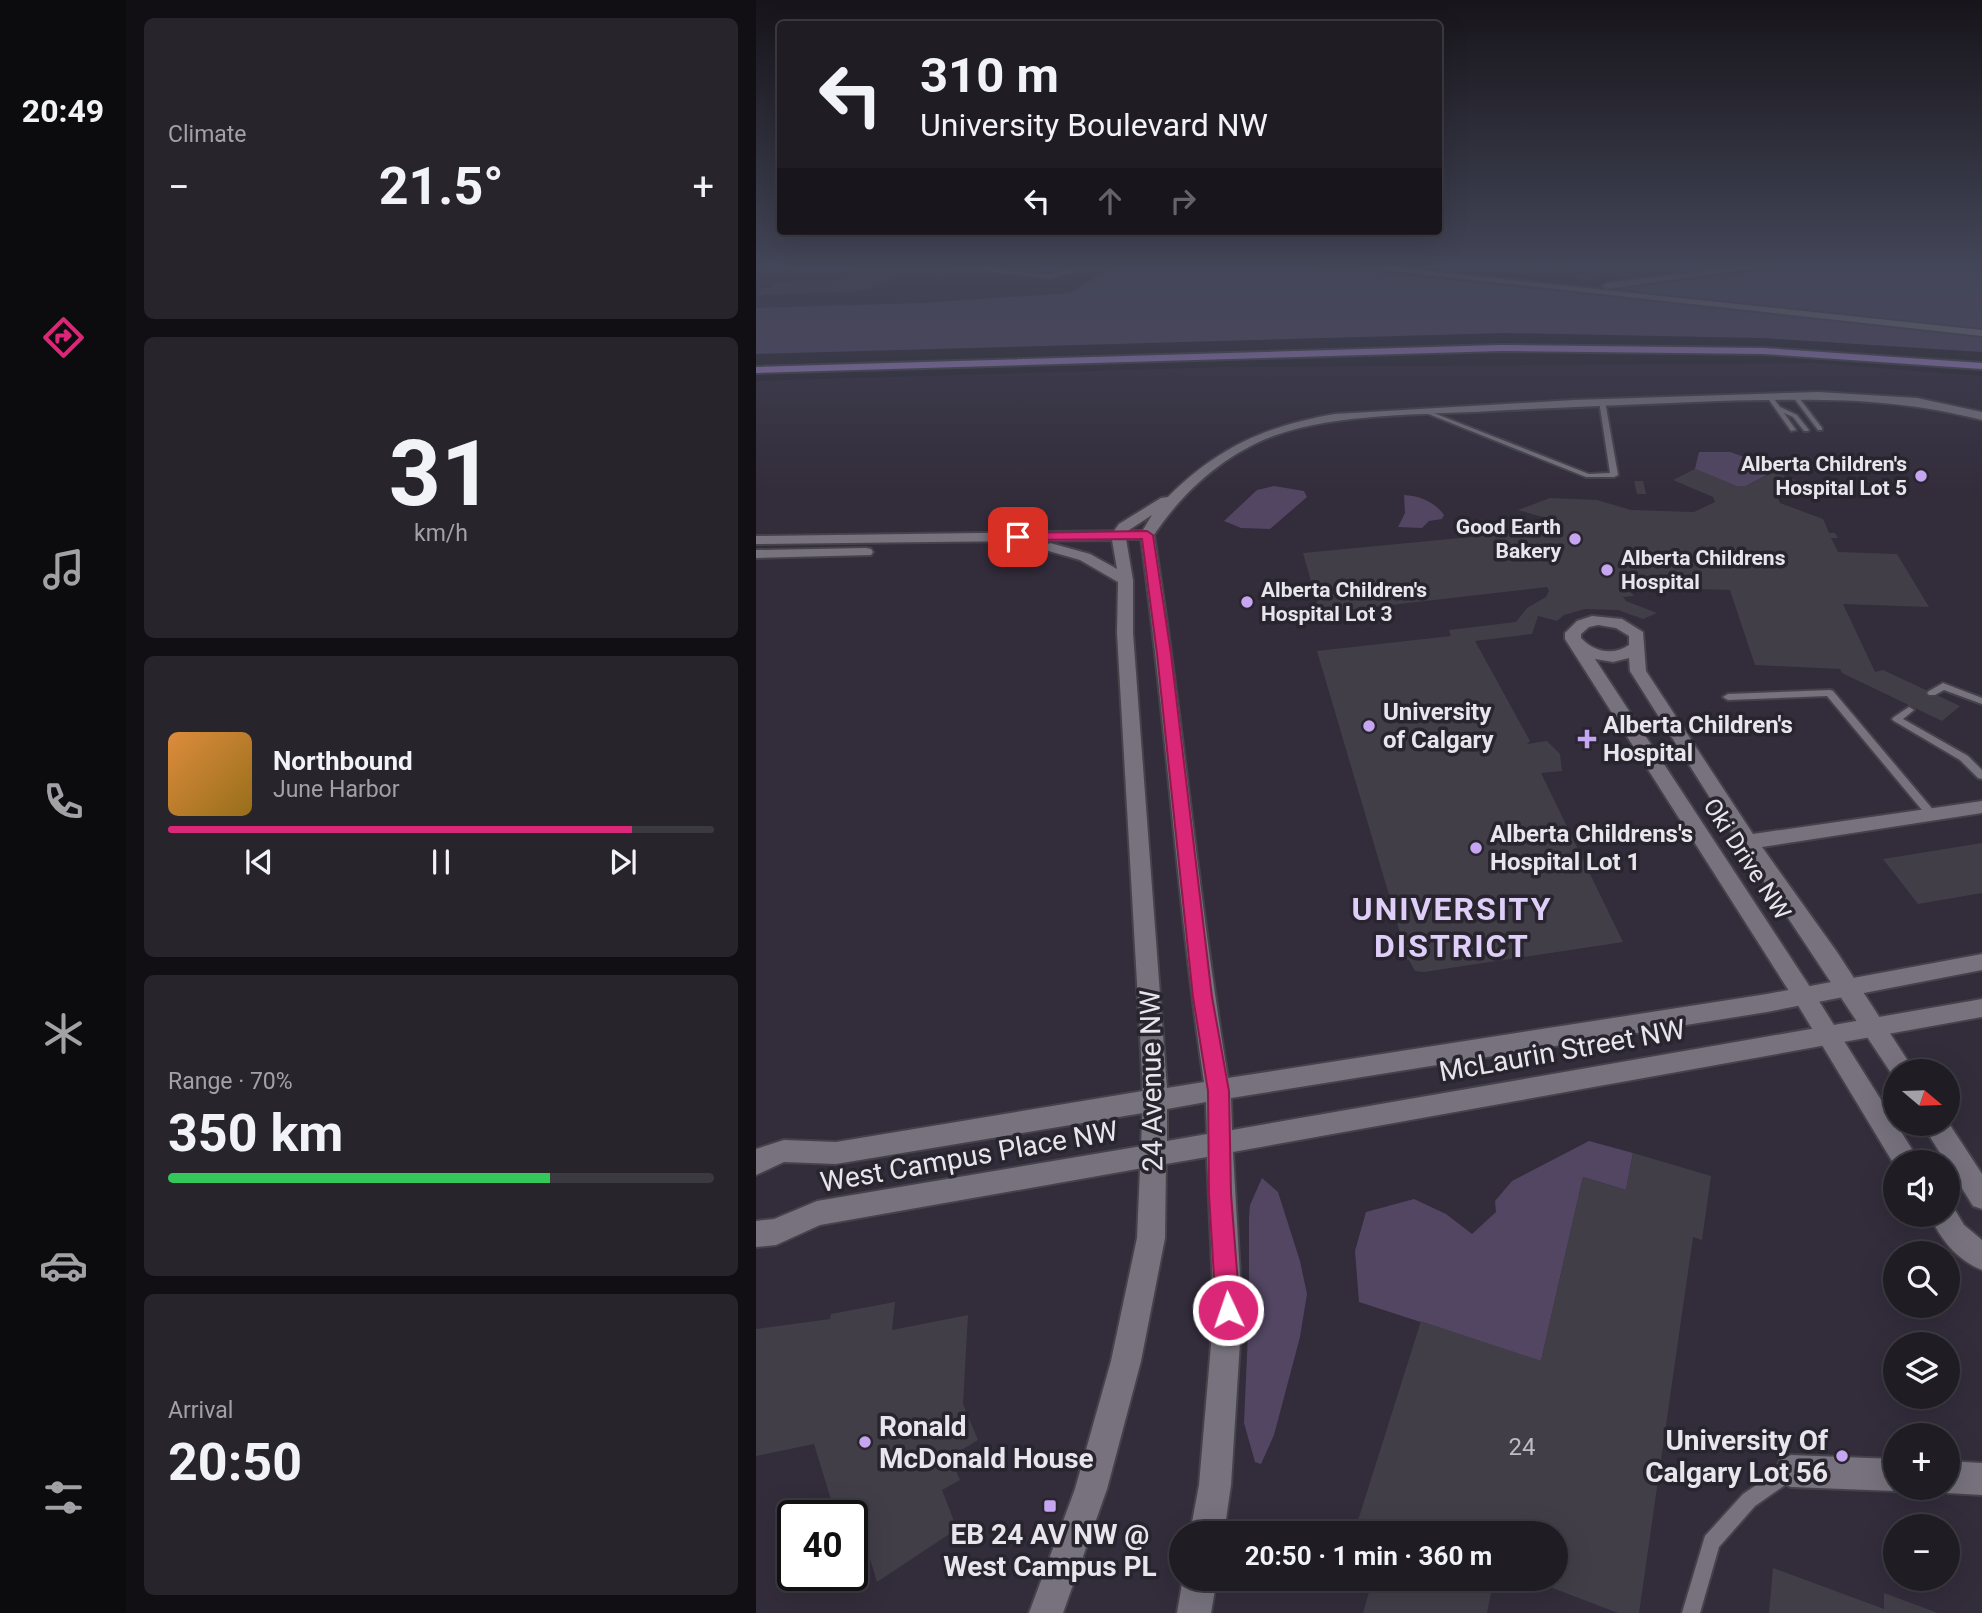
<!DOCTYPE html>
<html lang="en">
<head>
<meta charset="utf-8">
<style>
	body { margin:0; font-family:Roboto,sans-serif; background:#27252b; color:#f1f3f6; height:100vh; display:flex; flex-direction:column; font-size:26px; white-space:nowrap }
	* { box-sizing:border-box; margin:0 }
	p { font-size:23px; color:#a1a1a6 }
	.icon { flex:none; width:38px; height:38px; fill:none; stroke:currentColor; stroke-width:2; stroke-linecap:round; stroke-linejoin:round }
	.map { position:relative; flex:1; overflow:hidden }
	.side { display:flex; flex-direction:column; gap:18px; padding:18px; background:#110f13; width:630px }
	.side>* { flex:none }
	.hud { position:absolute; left:21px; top:21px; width:665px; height:214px; border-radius:7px; box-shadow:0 7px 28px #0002,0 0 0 2px #3c3a41; background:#1f1c23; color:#f1f3f6; overflow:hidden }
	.needle { width:46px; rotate:109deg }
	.tools { position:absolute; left:1127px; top:1059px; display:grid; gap:14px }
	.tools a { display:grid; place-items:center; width:77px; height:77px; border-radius:50%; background:#1f1c23; box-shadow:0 7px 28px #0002,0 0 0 2px #3c3a41; font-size:35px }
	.speed { position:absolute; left:21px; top:1500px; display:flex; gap:14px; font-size:35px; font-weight:700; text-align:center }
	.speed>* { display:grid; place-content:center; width:91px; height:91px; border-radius:50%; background:#1f1c23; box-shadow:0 7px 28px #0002,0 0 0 2px #3c3a41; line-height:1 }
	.speed .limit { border:4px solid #111; border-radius:10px; background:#fff; color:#111 }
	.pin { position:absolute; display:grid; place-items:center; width:60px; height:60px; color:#fff; margin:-30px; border-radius:14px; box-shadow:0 4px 10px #0006 }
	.me { position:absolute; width:77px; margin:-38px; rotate:357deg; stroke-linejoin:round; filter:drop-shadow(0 0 5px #0008) }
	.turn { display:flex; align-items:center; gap:24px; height:147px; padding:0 28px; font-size:32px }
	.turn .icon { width:91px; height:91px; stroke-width:2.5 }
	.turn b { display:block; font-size:49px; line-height:60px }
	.lanes { display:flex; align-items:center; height:66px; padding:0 28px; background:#0003; justify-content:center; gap:35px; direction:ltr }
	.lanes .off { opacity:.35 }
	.big { font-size:52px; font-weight:700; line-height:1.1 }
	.side .card { flex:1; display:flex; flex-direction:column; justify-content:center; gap:10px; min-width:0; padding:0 24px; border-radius:10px; background:#27252b }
	.side .dial { align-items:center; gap:0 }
	.dial b { font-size:91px; line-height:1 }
	.song { display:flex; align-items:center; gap:21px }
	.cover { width:84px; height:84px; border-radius:10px; background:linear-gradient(135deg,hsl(30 70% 55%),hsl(40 70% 35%)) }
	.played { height:7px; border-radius:4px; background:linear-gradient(90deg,#db2777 85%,#3c3a41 85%) }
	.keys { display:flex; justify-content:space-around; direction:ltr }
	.heat { display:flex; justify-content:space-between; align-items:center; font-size:38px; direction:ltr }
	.charge { height:10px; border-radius:5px; background:linear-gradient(90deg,#34c759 70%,#3c3a41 0) }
	.trip { position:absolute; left:413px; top:1521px; width:399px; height:70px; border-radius:35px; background:#1f1c23; box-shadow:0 7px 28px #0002,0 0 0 2px #3c3a41; font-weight:700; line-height:70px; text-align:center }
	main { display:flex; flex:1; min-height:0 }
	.menu { display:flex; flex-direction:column; width:126px; justify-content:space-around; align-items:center; background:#0c0b0e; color:#a1a1a6 }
	.menu .icon { width:49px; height:49px }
	.menu .current { color:#db2777 }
	.menu b { font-size:32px; color:#f1f3f6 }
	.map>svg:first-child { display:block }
</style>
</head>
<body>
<main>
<nav class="menu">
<b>20:49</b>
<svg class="icon current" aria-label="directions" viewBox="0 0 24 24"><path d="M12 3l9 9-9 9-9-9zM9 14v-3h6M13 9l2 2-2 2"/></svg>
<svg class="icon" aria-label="music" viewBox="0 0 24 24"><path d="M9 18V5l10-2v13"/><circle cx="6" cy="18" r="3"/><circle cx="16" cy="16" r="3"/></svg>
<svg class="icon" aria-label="phone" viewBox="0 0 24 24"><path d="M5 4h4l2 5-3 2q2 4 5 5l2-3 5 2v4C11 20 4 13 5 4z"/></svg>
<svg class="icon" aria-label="climate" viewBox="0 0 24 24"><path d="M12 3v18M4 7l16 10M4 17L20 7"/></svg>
<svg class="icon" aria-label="car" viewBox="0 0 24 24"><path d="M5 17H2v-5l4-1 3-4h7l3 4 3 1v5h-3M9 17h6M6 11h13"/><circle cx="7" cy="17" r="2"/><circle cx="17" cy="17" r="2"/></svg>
<svg class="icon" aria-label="filters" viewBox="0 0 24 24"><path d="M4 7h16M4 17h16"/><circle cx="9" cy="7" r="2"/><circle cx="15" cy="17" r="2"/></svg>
</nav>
<section class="side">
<div class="card"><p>Climate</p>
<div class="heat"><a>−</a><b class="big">21.5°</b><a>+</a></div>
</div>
<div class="card dial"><b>31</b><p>km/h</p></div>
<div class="card">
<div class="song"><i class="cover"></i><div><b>Northbound</b><p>June Harbor</p></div></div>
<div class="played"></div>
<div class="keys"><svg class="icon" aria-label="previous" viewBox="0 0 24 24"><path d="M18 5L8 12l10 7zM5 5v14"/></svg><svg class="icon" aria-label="pause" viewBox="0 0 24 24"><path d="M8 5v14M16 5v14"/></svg><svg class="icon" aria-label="next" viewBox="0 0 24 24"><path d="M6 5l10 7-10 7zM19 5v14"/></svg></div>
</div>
<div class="card"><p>Range · 70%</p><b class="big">350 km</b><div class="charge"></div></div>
<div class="card"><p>Arrival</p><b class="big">20:50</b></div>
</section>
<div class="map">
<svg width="1226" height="1613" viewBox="0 0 1226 1613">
	<rect width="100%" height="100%" fill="#29252f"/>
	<path fill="#332c3b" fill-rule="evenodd" d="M0 266H358L314 293 166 303 0 308Z
		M1060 363 1226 376V1613H0V381L467 367ZM1139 1071H1192V1124H1139ZM1139 1162H1192V1214H1139ZM1139 1253H1192V1306H1139ZM1139 1344H1192V1396H1139ZM1139 1435H1192V1488H1139ZM37 1516H96V1575H37ZM1139 1526H1192V1578H1139ZM425 1533H800V1578H425Z"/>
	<path fill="#524663" d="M358 266H563L1226 336V352L1006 338 749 333 0 354V308L166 303 314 293Z
		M1040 266H1226V329L844 289Z
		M943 452H974L991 458 992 465 1011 475 990 486H980L939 469Z
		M518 486 548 491 551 497 514 529 485 528 468 521 501 490Z
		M648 495C664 496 679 502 688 515L686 519 673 521 666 528 642 527 649 513Z
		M833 1141 877 1153 870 1190 827 1177 785 1361 603 1302 599 1251 610 1212 658 1199 690 1214 716 1234 740 1212 739 1201 756 1181Z
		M506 1178 522 1192 544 1261 551 1294 544 1337 518 1435 505 1464 499 1462 488 1423 493 1310V1218L494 1205Z"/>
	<path fill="#423e48" d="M115 266H214L185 277 148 273 110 291 1 295 7 288H15L20 282 81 281Z
		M765 266H770L769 268 783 271 780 275 759 273Z
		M802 266H812L804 277 784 275 789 270H798Z
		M886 266 898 273 877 274 868 269Z
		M888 266H910L917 270 900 272Z
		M862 268 877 276 857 278 844 270Z
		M843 272 852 278 826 281 816 275Z
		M939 469 980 486H990L1018 472 1050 484 1022 498 1024 503 1067 519 1073 533H1079L1082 538H1075L1082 552 1141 554 1173 607 1087 604 1119 672 1127 670 1204 706 1186 721 1086 673 1084 669 999 665 974 590 871 587 878 596 867 597 870 601 901 613 887 619 862 610 829 609 808 615 801 621 782 616 776 634 719 641 774 741 771 744 791 741 804 754 806 771 785 773 867 942 668 972 659 971 653 960H648L641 939 645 938 641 922 561 651 695 636 693 630 760 622 771 608 790 597 793 591 791 587 564 613 547 553 788 530 786 523 790 518 762 510 794 498 841 500 875 510 938 512 959 502 957 497 917 480Z
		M878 481H887L890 494H881Z
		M1226 843V893L1162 904 1127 859Z
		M877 1153 955 1176 946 1240 937 1237 883 1613H862L773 1579 800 1578V1533H598L665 1321 785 1361 827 1177 870 1190Z
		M139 1302 136 1330 212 1315 207 1404 222 1440 194 1457 204 1480 186 1490 201 1529 121 1582 108 1539 96 1546V1516H80L58 1444 0 1456V1329L74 1319 75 1314Z
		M1017 1568 1128 1609V1593L1182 1613H1013Z
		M617 1578H738L731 1613H607Z"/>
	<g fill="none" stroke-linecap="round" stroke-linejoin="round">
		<defs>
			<path id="service" d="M225 266H231L229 268 294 275 329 266H337L294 278 221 270V268Z
				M1037 395H1041L1066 428V430H1062L1037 397Z
				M1012 396H1016L1024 407 1041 415 1053 430 1052 431H1048L1037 417 1028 413 1040 430 1035 431 1011 397Z
				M846 399 849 401 862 475 858 477H830L665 411 670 410 833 474 854 473 843 401Z
				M1187 683 1226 698V704L1188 690 1179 695H1173L1171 693 1173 691Z
				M1074 690 1077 691 1179 812 1180 814 1179 816H1171L1071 696 972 700 967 697 972 694Z
				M1153 707 1158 710 1147 719 1212 756 1226 770V779L1222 778 1204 760 1138 721 1136 719 1138 717Z
				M1033 1463 1039 1466 1042 1472 1039 1478 999 1506 963 1547 944 1613H926L949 1536 987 1494Z"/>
			<path id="minor" d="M592 266H623L1226 330V336Z
				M987 266H1014L851 289 846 286 851 283Z
				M1062 392 1161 398 1226 412V420C1133 396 1058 399 963 401 887 404 811 407 735 411 669 415 582 413 520 435 469 453 425 493 396 538H386L384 535 396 515 373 530 367 538H357L355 535 363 524 405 498 412 497C462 447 510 426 579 414L818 400Z
				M836 616 866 619 887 632 890 671 997 834 1226 801V813L1006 847 1081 952 1154 1064 1157 1071H1139V1079L985 847 874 671 873 658 857 662 839 659 1056 990 1164 1162H1139V1166L1040 1002 809 639V633L821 621ZM842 625 860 628 873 636V645C857 656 838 652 825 638V634L833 627Z
				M399 1089 408 1093 411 1100 408 1107 399 1111 80 1164 28 1162 0 1175V1149L28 1140 80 1142Z
				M1192 1122 1226 1174V1209L1217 1206 1166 1124Z
				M398 1144 407 1147 411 1155 407 1163 398 1166 64 1225 20 1245 0 1247V1221L18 1219 61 1201Z
				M1192 1204 1196 1205 1208 1225 1226 1240V1270C1201 1260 1184 1239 1173 1214H1192Z
				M1035 1455 1139 1459V1488H1147L1139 1491 1035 1487 1024 1482 1019 1471 1024 1460Z
				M1192 1461 1226 1463V1495L1192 1493 1181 1488H1192Z"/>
			<path id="tertiary" d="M362 531H391L398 535C427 715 442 898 472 1078L1011 994 1226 954V970L1011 1012 475 1098 476 1130 1226 999V1017L477 1152 486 1310 475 1485 468 1533H434L443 1485 458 1310 451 1157 410 1164 409 1238 385 1361 351 1489 307 1613H273L319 1489 355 1361 381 1238 387 1100 385 1053 361 633 362 582 324 560 289 550 287 547 294 543 334 554 361 569 356 540 0 544V536ZM370 539H385C410 720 421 902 448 1082L411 1088 377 633V580ZM450 1102 451 1134 411 1141V1109Z
				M110 548 115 549 117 552 115 555 0 558V550Z
				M427 1578H461L455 1613H421Z"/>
			<path id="primary" d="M745 345 1008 348 1226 363V369L1008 354 745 351 0 373V367Z"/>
		</defs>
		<use href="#service" stroke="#45424a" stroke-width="4"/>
		<use href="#minor" stroke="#45424a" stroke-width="4"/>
		<use href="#tertiary" stroke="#45424a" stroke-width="4"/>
		<use href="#primary" stroke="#45424a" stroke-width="4"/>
		<use href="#service" fill="#77727d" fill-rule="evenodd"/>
		<use href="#minor" fill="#77727d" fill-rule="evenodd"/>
		<use href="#tertiary" fill="#77727d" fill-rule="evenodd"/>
		<use href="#primary" fill="#9c7ebf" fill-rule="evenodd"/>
	</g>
	<linearGradient id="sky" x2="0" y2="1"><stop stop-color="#17141a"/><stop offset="0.54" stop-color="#434658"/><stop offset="1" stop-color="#434658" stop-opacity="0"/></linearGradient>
	<rect width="1226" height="492" fill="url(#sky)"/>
	<path fill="#db2777" stroke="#8e194d" stroke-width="2" d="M391 531 397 535 415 654 456 997 473 1091 475 1194 484 1310 480 1318 472 1321 463 1318 460 1310 453 1194 452 1091 437 997 401 654 386 539 262 540 256 537 262 533Z"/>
	<g fill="#c6a6f0" stroke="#29252f" stroke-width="2.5">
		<circle cx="1165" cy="476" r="7"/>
		<circle cx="819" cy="539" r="7"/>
		<circle cx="851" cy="570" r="7"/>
		<circle cx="491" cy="602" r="7"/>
		<circle cx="613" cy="726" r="7"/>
		<path d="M827.5 728.5h7v7h7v7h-7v7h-7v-7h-7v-7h7z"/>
		<circle cx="720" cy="848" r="7"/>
		<circle cx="109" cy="1442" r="7"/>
		<circle cx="1086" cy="1456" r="7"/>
		<rect x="287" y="1499" width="14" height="14" rx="3.5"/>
	</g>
	<g text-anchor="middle" stroke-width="7" stroke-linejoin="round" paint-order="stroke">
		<g font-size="21" font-weight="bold" fill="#e8e5ec" stroke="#29252f" text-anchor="end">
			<text x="1151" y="471">Alberta Children's<tspan x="1151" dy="24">Hospital Lot 5</tspan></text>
			<text x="805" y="534">Good Earth<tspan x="805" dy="24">Bakery</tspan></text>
			<text x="865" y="565" text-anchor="start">Alberta Childrens<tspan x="865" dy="24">Hospital</tspan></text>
			<text x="505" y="597" text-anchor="start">Alberta Children's<tspan x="505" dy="24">Hospital Lot 3</tspan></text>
		</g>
		<g font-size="24" font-weight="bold" fill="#e8e5ec" stroke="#29252f" text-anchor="start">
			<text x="627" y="720">University<tspan x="627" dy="28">of Calgary</tspan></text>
			<text x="847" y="733">Alberta Children's<tspan x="847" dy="28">Hospital</tspan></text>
			<text x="734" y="842">Alberta Childrens's<tspan x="734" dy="28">Hospital Lot 1</tspan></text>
		</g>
		<g font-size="24" fill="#e8e5ec" stroke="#29252f">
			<text transform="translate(991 859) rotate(57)" y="8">Oki Drive NW</text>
		</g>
		<g font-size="24" fill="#bebbc3">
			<text x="766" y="1455">24</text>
		</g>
		<g font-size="28" fill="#e8e5ec" stroke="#29252f">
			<text transform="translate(806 1050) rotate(-10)" y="10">McLaurin Street NW</text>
			<text transform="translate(395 1081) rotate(-91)" y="10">24 Avenue NW</text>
			<text transform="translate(213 1156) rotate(-10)" y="10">West Campus Place NW</text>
		</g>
		<g font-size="28" font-weight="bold" fill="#e8e5ec" stroke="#29252f" text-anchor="start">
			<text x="123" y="1436">Ronald<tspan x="123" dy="32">McDonald House</tspan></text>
			<text x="1072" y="1450" text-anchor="end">University Of<tspan x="1072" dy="32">Calgary Lot 56</tspan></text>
			<text x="294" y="1544" text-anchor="middle">EB 24 AV NW @<tspan x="294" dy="32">West Campus PL</tspan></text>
		</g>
		<g font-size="32" font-weight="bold" letter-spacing="2" fill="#dfcef8" stroke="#29252f">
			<text x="696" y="920">UNIVERSITY<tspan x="696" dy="37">DISTRICT</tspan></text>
		</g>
	</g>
</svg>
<div class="tools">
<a><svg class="needle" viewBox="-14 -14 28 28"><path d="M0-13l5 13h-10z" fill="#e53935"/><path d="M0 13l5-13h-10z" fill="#a1a1a6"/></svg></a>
<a><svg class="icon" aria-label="sound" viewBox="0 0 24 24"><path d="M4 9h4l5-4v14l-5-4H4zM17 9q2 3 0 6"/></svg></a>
<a><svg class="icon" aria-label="search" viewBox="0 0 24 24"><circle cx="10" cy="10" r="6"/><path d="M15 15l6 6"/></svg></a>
<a><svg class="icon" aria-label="layers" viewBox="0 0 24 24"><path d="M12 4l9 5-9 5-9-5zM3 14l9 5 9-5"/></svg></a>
<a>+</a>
<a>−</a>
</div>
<div class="speed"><div class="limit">40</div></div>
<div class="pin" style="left:262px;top:537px;background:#d93025"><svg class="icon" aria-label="arrive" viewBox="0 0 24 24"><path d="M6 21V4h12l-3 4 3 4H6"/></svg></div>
<svg class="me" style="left:472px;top:1310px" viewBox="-20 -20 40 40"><circle r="17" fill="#db2777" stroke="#fff" stroke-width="3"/><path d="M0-11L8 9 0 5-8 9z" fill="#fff"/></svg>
<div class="trip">20:50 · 1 min · 360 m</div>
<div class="hud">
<div class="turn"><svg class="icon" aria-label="left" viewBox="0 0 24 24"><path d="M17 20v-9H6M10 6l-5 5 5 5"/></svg><div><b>310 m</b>University Boulevard NW</div></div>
<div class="lanes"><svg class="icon" aria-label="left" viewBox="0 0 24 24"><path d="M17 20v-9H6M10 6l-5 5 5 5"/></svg><svg class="icon off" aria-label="ahead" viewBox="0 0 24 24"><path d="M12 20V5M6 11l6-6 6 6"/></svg><svg class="icon off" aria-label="right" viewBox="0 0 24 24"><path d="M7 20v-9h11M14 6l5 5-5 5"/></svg></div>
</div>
</div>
</main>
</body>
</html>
